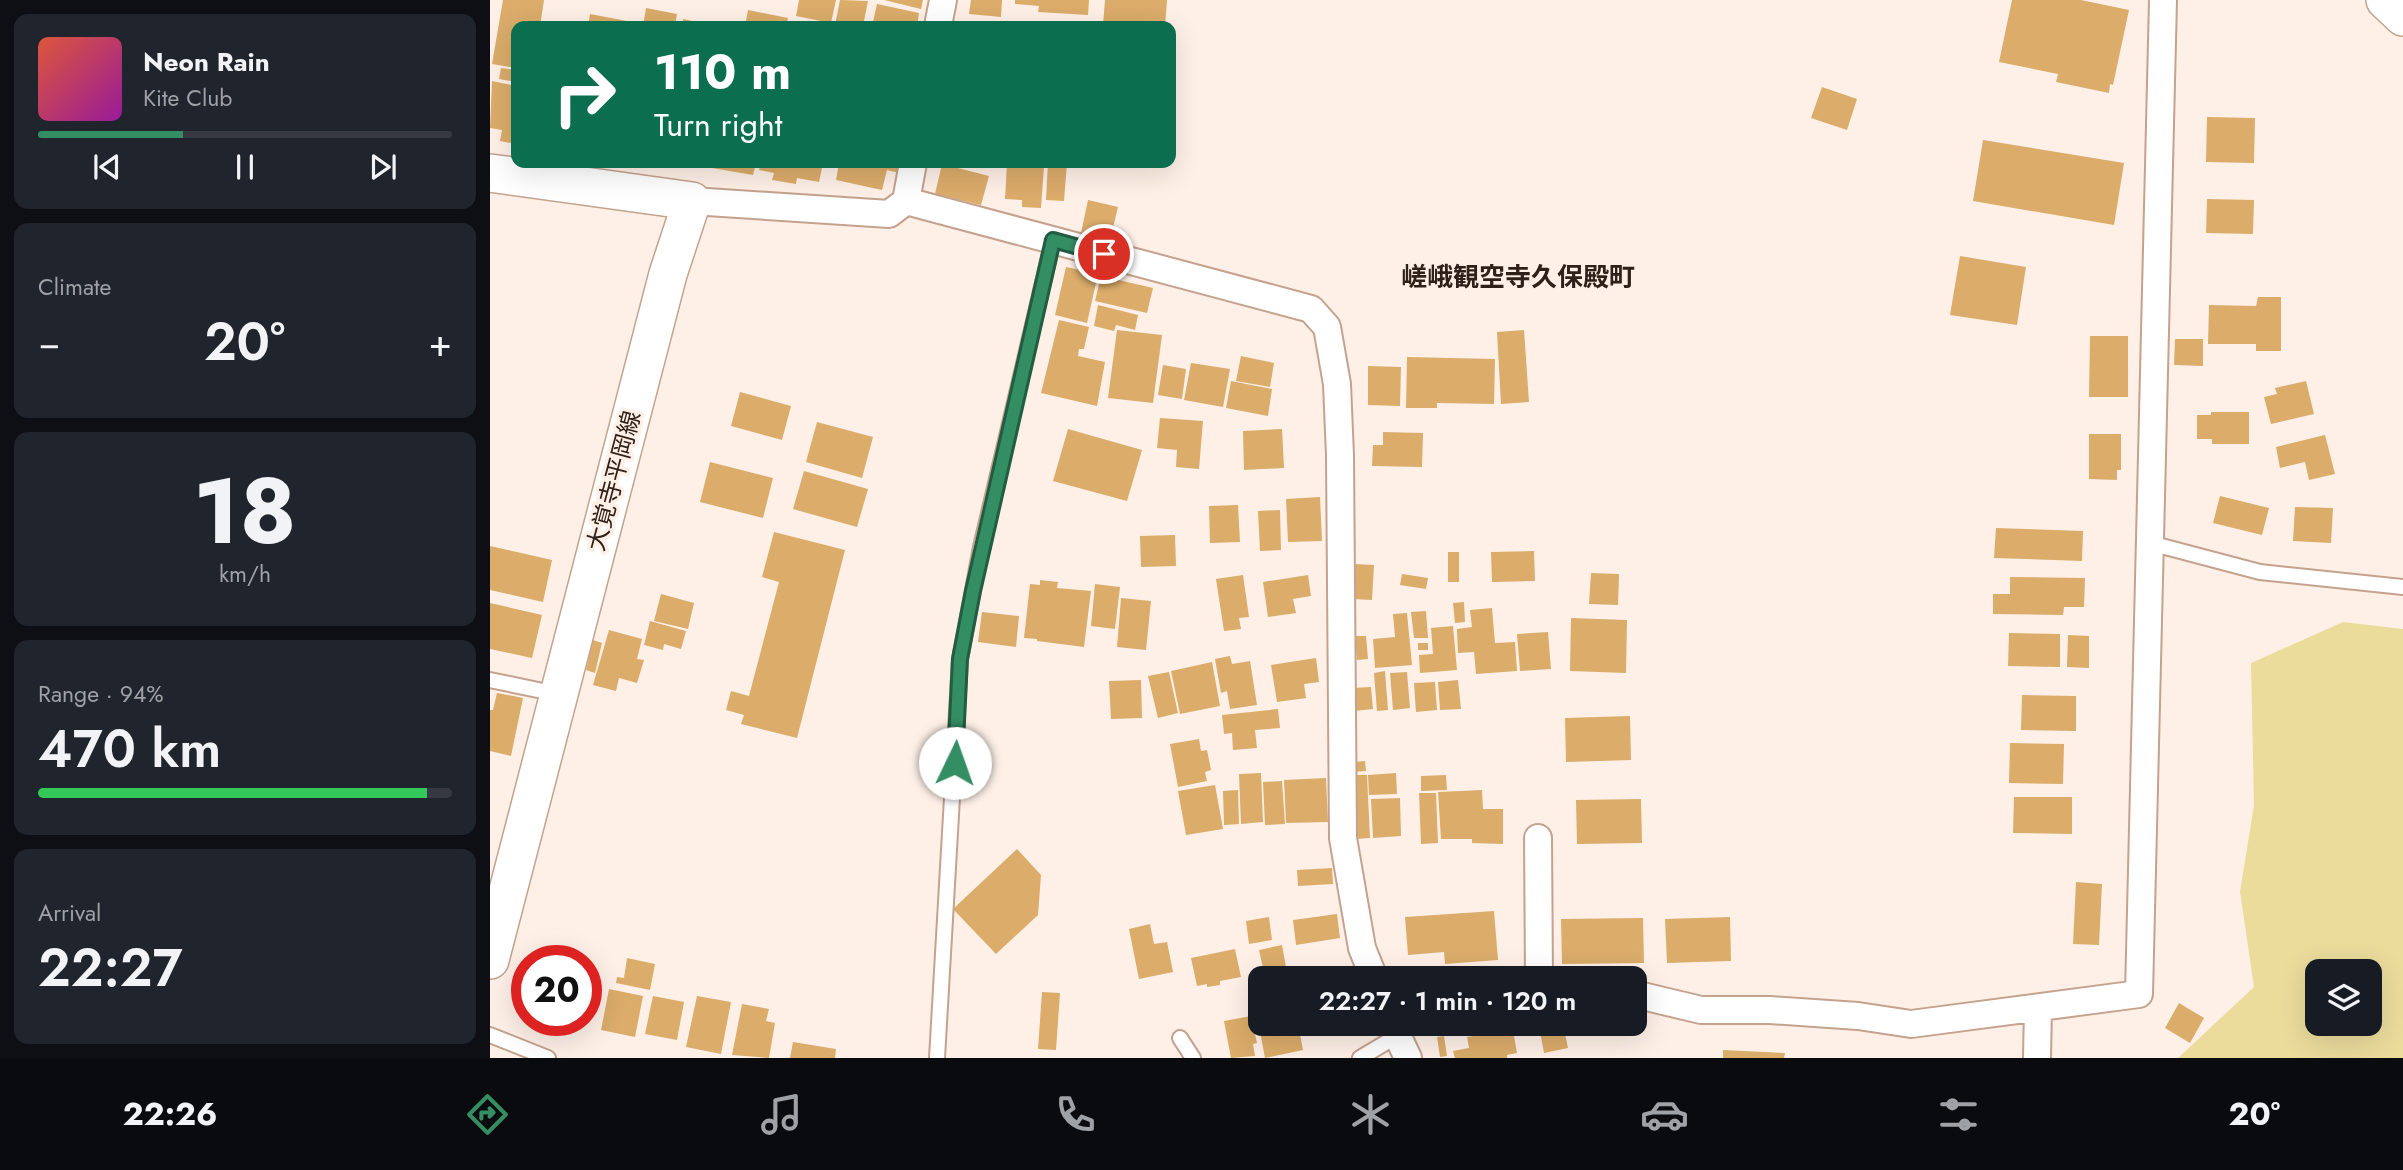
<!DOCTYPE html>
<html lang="en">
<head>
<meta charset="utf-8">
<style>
	body { margin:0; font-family:Jost,"Noto Sans JP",sans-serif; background:#20242c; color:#f1f3f6; height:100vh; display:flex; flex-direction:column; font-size:26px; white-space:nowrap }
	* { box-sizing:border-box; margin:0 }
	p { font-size:23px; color:#9ea1a6 }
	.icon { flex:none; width:38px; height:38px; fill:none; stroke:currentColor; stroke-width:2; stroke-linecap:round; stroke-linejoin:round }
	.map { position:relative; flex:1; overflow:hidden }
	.drawer { display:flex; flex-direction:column; gap:14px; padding:14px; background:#0d0f14; width:490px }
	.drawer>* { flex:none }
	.hud { position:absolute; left:21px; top:21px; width:665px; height:147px; border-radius:14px; box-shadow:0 7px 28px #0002; background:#0b6e4f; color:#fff; overflow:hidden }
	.buttons { position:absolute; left:1815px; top:959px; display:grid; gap:14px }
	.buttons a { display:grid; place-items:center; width:77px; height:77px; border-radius:14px; background:#171b24; box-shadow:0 7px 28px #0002; font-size:35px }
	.speed { position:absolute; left:21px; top:945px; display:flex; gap:14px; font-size:35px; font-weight:700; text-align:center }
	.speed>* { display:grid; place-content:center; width:91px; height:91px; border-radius:50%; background:#171b24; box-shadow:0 7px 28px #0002; line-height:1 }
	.speed .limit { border:10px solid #d22; background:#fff; color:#111 }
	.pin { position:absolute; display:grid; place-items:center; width:60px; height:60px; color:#fff; margin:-30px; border:4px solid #fff; border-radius:50%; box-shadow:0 2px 7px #0007 }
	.me { position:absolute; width:77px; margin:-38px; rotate:3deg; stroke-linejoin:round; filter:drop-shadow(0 0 5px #0008) }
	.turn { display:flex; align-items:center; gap:24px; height:147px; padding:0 28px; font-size:32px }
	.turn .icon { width:91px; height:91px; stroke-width:2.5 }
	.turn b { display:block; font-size:49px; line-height:60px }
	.big { font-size:52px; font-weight:600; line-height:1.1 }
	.drawer .widget { flex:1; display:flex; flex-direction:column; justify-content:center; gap:10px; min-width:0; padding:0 24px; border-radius:14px; background:#20242c }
	.drawer .dial { align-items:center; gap:0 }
	.dial b { font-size:91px; line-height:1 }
	.song { display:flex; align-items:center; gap:21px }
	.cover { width:84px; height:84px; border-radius:10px; background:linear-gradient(135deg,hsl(10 70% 55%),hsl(300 70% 35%)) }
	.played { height:7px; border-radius:4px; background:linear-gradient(90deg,#348e64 35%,#363941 35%) }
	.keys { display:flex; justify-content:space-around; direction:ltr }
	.heat { display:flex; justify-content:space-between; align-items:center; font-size:38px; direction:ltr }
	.charge { height:10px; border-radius:5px; background:linear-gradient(90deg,#34c759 94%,#363941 0) }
	.trip { position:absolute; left:758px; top:966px; width:399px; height:70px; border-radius:14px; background:#171b24; box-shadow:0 7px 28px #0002; font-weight:600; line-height:70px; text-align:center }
	.tab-bar { display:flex; height:112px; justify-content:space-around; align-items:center; background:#090b0e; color:#9ea1a6 }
	.tab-bar .icon { width:49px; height:49px }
	.tab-bar .current { color:#348e64 }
	.tab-bar b { font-size:32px; color:#f1f3f6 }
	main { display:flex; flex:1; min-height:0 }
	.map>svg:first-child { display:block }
</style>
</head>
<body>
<main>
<section class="drawer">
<div class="widget">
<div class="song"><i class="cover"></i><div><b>Neon Rain</b><p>Kite Club</p></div></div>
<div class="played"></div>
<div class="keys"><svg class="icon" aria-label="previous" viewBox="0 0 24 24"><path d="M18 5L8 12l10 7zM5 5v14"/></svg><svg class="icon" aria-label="pause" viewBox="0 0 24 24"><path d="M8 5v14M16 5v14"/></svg><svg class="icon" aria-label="next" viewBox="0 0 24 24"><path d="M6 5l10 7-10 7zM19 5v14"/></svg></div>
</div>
<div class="widget"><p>Climate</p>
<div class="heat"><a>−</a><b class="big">20°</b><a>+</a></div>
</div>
<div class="widget dial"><b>18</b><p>km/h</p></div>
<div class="widget"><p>Range · 94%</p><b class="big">470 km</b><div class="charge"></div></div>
<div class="widget"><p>Arrival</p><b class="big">22:27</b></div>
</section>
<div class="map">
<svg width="1913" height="1058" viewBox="0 0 1913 1058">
	<rect width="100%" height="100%" fill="#fef0e7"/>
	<path fill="#ebdc9c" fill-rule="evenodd" d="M1853 622 1913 629V1058H1688L1764 987 1750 892 1764 805 1761 663ZM1827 971H1880V1024H1827Z"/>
	<path fill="#dbac6a" d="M13 0H54L50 26H26V68L2 64Z
		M309 0H346L341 23 306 16Z
		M350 0 378 1 373 26 345 25Z
		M394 0H433L431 9Z
		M481 0H512L511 17 479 14Z
		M525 0H599L598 15 548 12 549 6 525 4Z
		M615 0H677L675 26 613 25Z
		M1522 0H1591L1639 10 1623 85 1620 84 1619 93 1566 82 1568 74 1509 62Z
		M387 4 429 13 427 26H382Z
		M156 8 187 14 185 26H153Z
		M258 10 298 18 296 26H255Z
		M100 14 137 21 136 26H98Z
		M193 19 217 24V26H192Z
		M11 68 26 70V82L9 79Z
		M2 81 26 86V144L10 141 12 130 0 128Z
		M1332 87 1367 99 1357 130 1321 118Z
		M1717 117 1765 118 1764 163 1716 162Z
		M1493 140 1634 163 1624 225 1483 201Z
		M173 163H190L189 167Z
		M216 163H266L263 175 216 167Z
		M271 163H333L329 182 307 178 306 184 282 180 284 173 269 170Z
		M349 163H411L409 173 397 170 392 190 346 180Z
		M469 163H487L486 168Z
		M517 163H539V165L554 166 551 208 532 207V200L515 199Z
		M558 163H577L574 201 556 200Z
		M452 164 499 176 491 205 445 194Z
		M1717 199 1764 200 1763 234 1716 233Z
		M598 200 628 207 620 240 591 233Z
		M1470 256 1536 267 1527 325 1460 315Z
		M576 267 608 274 597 323 565 315Z
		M611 276 663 288 657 313 605 301Z
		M1768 297H1791V351H1766V344H1718L1719 305 1766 306Z
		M608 305 648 315 645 330 626 325 624 331 604 326Z
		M569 320 599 327 594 349H589L588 356 615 362 607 406 551 393Z
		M627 330 672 335 663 403 618 398Z
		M1034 330 1039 402 1011 404 1007 332Z
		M1600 336H1638V397H1599Z
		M1685 339H1713V366L1684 365Z
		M751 356 784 363 780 387 746 381Z
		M917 357 1005 359 1004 404 947 403V408H916Z
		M701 363 740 369 733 407 694 400Z
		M673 365 696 369 692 399 668 395Z
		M878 366 911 367 910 406 878 405Z
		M741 381 782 389 778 416 736 408Z
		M1816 381 1824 414 1781 424 1774 397 1787 394 1785 388Z
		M250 392 301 406 292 440 241 426Z
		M1721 412H1759V444H1722V439H1707V415H1721Z
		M670 418 713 421 709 469 686 467 687 450 667 448Z
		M327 422 383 437 372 478 316 462Z
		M578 429 652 450 637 501 563 481Z
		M792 429 794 468 754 470 753 431Z
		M893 432 933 433 932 467 882 466 883 445H893Z
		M1599 434H1631V470H1627V480L1599 479Z
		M1835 435 1845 474 1819 480 1815 462 1790 468 1786 447Z
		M220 462 283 478 273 518 210 502Z
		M314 471 378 489 367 527 303 509Z
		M1730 496 1779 508 1772 535 1723 523Z
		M830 497 832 541 798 542 796 499Z
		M748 505 750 542 720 543 719 506Z
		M1805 507 1843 508 1841 543 1803 541Z
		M790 510 791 550 770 551 768 511Z
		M1506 528 1593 531 1592 561 1504 558Z
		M284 532 355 550 307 738 251 724 254 715 236 710 241 691 259 696 289 582 272 577Z
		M685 535 686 566 651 567 650 536Z
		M0 546 62 560 53 602 0 590Z
		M1044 551 1045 581 1002 582 1001 552Z
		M958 552H969V582H958Z
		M864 564 884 565 882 600 863 599Z
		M1101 573 1129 574 1128 605 1099 604Z
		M912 574 938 578 936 589 910 585Z
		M753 575 759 617 749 618 751 629 734 631 726 579Z
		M818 575 821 596 803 599 806 613 778 617 773 582Z
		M1520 577 1595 578 1594 607H1574L1573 615 1503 614V594H1520Z
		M550 580 568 582 567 588 601 591 594 647 547 641V639L534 638 540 584 550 585Z
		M605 584 630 587 625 629 601 626Z
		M171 594 204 603 198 629 164 621Z
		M631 598 661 601 656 650 627 647Z
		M974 602 975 622 965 623 963 603Z
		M0 603 52 615 42 658 0 649Z
		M1002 608 1005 643 1025 642 1027 671 986 674 984 652 968 653 967 629 982 627 980 610Z
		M936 611 938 638H924L921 612Z
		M492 612 529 616 526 647 488 642Z
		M917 613 922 665 885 668 883 639 905 637 903 614Z
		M1081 618 1137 620 1136 673 1080 671Z
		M160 621 196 631 191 649 174 644 173 650 154 645Z
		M963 626 967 670 930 673 929 655 943 654 941 628Z
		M119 630 152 639 147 659 154 660 147 683 129 678 126 691 103 685Z
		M1058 632 1061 669 1030 671 1027 634Z
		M1519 633 1570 634V667L1518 666Z
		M1578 635 1599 636V668L1577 667Z
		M865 636H876L878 659 867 660Z
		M103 640 112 643 105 673 96 670Z
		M928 643H938V650H928Z
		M740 656 742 664 760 661 767 705 740 709 737 691 731 693 725 659Z
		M826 658 829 682 814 684 816 698 787 702 781 665Z
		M722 662 730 706 690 714 681 671Z
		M895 671 898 710 887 711 884 673Z
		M679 672 688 713 668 718 658 676Z
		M917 672 920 708 903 710 900 673Z
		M651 680 652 718 621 719 619 681Z
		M968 680 971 709 950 710 948 682Z
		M945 682 947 710 926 712 924 683Z
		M881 687 883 709 864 711 862 688Z
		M7 693 33 698 21 756 0 751V710H3Z
		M1532 695 1586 696V731L1531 730Z
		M788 709 790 728 765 730 767 748 743 750 742 733 734 734 732 715Z
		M1140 716 1141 760 1076 762 1075 718Z
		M709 739 711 751 717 750 721 770 715 772 717 781 688 787 680 744Z
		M1520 743 1574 744 1573 784 1519 783Z
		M875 761 876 771 862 772V762Z
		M771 773 773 822 751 824 749 774Z
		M906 773 907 794 879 795 878 775Z
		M862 775H877L880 838 866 839Z
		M956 775 957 790 931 791V776Z
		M836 778 838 822 796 823 794 780Z
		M792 781 795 824 775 825 773 782Z
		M725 785 733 829 696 835 688 791Z
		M748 790 749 824 734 825 733 791Z
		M992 790 993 809H1013V844L982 843V839H951L948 792Z
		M929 793H946L948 843 931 844Z
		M1524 797H1582V834L1523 833Z
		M910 798 911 836 883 838 881 799Z
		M1151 799 1152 843 1087 844 1086 800Z
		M527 849 551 875 548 915 506 954 463 909Z
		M842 868 843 884 808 886 807 870Z
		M1586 882 1612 884 1609 945 1583 944Z
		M1004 911 1008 960 955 964 954 952 918 955 915 917Z
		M847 914 850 938 806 945 803 920Z
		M779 917 782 940 759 944 756 921Z
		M1240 917 1241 961 1177 963 1175 919Z
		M1153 918 1154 963 1072 964 1071 919Z
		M660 924 664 944 677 942 683 972 649 979 639 929Z
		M792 945 796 967 786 970 787 975H782L781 971 774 972 769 950Z
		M745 949 751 977 730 981V985L717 987V984L707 986 701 958Z
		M137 958 165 964 160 990 126 983 127 977 134 978Z
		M829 966 831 978H793L792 973Z
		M770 982V1022H769L761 984Z
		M119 989 153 996 145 1037 111 1030Z
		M552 992 570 993 566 1050 548 1049Z
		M163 996 194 1002 187 1040 155 1034Z
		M207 996 241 1002 231 1054 196 1047Z
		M1689 1003 1714 1018 1700 1043 1675 1028Z
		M252 1004 279 1009 276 1021 285 1023 279 1058 242 1055Z
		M761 1016 767 1043 763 1044 765 1056 741 1058 734 1021Z
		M780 1024H808L813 1050 775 1058 769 1026Z
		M1064 1024H1073L1078 1048 1054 1053 1049 1026Z
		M1023 1030 1027 1053 1017 1055V1058H965L963 1051 979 1048 977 1037Z
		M954 1036 957 1056 950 1057 947 1037Z
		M303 1042 346 1049 345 1058H300Z
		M1233 1050 1295 1053 1294 1058H1233Z"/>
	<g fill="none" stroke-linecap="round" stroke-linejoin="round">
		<defs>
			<path id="lane" d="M1660 543 1770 572 1913 587
				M0 680 67 694
				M0 1035 58 1058
				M690 1038 703 1058
				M447 1058 470 659 491 547 563 240
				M870 1058 907 1036"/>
			<path id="street" d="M448 26 453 0
				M202 201 399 214 416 201 423 163
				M416 201 821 309 837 327 847 384 850 456 853 838 872 948 884 978
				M1048 838 1049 978
				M1144 994 1211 1010H1280L1368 1016 1421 1024 1649 994 1673 0
				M902 1024 918 1058
				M1547 1058 1548 1008"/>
			<path id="secondary" d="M1895 0 1913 17
				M0 173 202 201 178 274 0 960"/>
		</defs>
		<use href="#lane" stroke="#c4a28e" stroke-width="18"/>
		<use href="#street" stroke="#c4a28e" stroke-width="30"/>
		<use href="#secondary" stroke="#c4a28e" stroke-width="40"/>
		<use href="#lane" stroke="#fff" stroke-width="14"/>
		<use href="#street" stroke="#fff" stroke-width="26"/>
		<use href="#secondary" stroke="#fff" stroke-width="37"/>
	</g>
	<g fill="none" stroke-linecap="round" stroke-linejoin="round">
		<defs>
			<path id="route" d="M465 763 470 659 483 591 563 240 614 254"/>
		</defs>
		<use href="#route" stroke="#225c41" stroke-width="18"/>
		<use href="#route" stroke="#348e64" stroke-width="12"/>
	</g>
	<g text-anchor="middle" stroke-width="7" stroke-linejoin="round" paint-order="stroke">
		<g font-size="24" fill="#2e2119" stroke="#fef0e7">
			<text transform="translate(124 481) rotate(-75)" y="8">大覚寺平岡線</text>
		</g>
		<g font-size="26" font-weight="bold" fill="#2e2119" stroke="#fef0e7">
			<text x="1028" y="286">嵯峨観空寺久保殿町</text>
		</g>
	</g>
</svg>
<div class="buttons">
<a><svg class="icon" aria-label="layers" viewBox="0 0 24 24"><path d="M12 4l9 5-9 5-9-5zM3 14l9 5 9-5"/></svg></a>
</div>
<div class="speed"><div class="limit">20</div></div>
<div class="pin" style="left:614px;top:254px;background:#d93025"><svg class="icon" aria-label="arrive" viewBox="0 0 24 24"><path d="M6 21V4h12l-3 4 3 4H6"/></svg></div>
<svg class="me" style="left:465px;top:763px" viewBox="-20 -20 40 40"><circle r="19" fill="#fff"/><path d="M0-13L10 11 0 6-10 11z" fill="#348e64"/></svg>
<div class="trip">22:27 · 1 min · 120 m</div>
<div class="hud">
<div class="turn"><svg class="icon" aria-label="right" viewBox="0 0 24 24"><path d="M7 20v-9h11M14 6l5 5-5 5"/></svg><div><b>110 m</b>Turn right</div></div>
</div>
</div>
</main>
<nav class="tab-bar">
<b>22:26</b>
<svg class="icon current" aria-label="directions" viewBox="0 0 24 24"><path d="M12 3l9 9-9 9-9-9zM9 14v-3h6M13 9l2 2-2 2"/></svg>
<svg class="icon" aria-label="music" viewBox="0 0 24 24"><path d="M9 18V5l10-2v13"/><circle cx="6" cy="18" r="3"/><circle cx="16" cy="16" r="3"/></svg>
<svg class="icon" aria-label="phone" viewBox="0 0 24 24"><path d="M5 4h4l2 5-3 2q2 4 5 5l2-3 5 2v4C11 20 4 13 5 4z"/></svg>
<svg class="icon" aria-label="climate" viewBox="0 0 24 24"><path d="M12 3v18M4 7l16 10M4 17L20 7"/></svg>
<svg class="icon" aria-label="car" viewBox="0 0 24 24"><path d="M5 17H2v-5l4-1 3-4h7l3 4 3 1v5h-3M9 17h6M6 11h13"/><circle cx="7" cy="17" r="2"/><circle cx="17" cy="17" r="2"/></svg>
<svg class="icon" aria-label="filters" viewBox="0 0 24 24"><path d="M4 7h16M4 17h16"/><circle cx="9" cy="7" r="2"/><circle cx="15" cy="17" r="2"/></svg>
<b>20°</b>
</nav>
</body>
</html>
